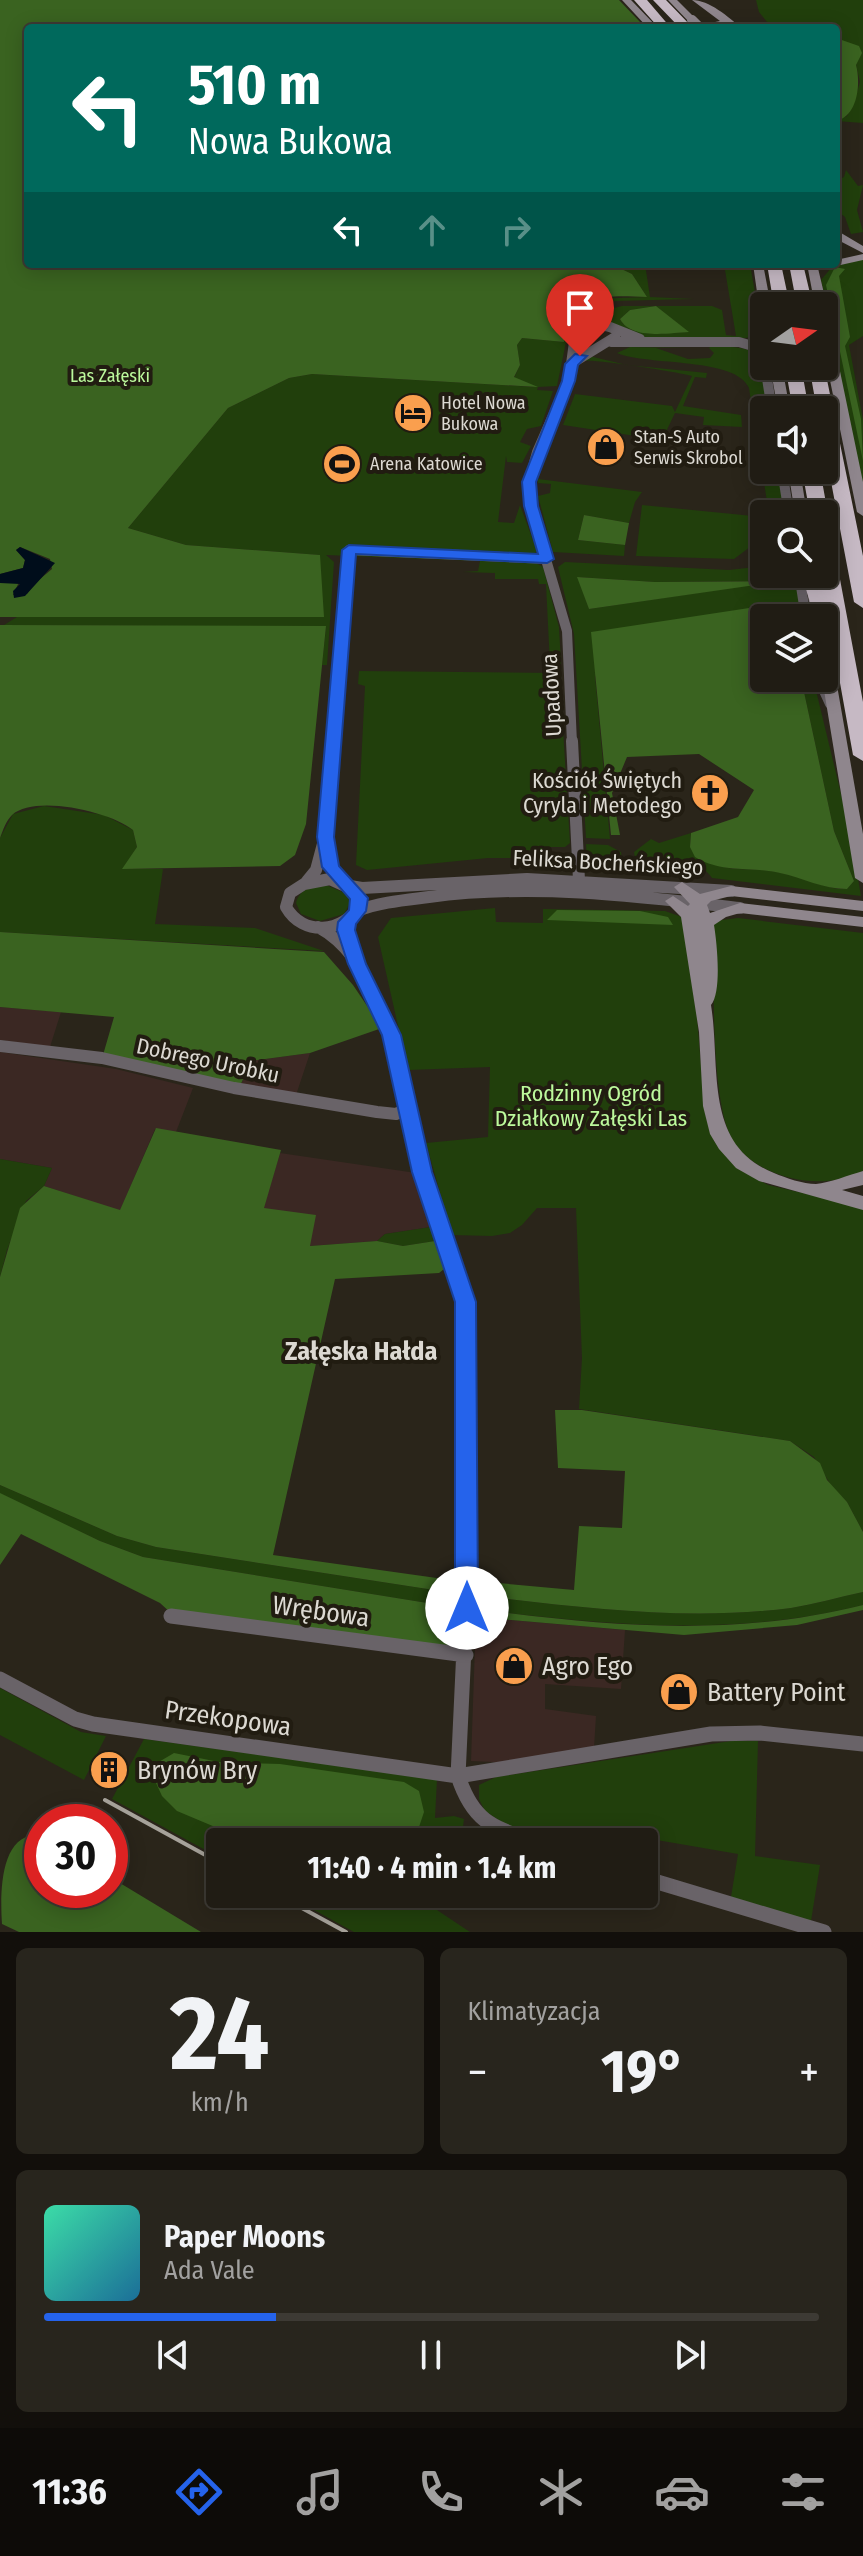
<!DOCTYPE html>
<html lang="pl">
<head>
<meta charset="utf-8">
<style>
	body { margin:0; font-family:"Fira Sans Condensed",sans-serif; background:#28251d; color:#f1f3f6; height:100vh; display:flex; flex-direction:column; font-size:30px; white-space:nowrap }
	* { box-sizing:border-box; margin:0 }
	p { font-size:26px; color:#a2a1a0 }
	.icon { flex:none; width:44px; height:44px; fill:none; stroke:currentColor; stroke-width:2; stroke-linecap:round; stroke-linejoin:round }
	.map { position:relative; height:1932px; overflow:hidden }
	.details { display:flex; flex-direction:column; gap:16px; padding:16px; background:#120f0b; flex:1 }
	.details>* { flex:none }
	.top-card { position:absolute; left:24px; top:24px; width:816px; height:244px; border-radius:8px; box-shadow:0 4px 20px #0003,0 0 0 2px #3d3a34; background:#00695c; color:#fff; overflow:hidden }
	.needle { width:52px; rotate:76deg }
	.fabs { position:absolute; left:750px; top:292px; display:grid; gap:16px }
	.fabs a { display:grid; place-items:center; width:88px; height:88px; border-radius:8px; background:#201c14; box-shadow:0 4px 20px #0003,0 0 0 2px #3d3a34; font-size:40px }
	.speed { position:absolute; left:24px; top:1804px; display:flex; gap:16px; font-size:40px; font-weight:700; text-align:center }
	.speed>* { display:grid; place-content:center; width:104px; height:104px; border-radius:50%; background:#201c14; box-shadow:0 4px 20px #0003,0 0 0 2px #3d3a34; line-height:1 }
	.speed .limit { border:12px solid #d22; background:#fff; color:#111 }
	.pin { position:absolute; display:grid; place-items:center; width:68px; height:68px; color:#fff; margin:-82px -34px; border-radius:50% 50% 50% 0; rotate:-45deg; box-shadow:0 0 8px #0007 }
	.pin .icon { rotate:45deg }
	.me { position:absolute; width:88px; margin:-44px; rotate:0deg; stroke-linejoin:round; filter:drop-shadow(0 0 6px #0008) }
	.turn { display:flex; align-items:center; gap:28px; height:168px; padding:0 32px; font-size:36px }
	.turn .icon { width:104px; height:104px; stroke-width:2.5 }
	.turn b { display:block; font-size:56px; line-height:68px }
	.lanes { display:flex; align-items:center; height:76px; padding:0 32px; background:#0003; justify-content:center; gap:40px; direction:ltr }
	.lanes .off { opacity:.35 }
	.big { font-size:60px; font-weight:700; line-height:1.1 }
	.details .widget { flex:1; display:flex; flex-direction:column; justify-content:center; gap:12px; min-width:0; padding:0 28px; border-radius:12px; background:#28251d }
	.details .dial { align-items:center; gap:0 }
	.dial b { font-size:104px; line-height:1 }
	.song { display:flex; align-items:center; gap:24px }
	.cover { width:96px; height:96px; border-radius:12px; background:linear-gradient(135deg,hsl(160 70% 55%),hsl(200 70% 35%)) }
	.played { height:8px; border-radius:4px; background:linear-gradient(90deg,#2563eb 30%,#3d3a34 30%) }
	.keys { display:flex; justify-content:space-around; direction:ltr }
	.heat { display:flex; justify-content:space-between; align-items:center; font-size:44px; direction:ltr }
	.details .tiles { flex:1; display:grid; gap:16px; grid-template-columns:1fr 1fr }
	.widget:last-child { grid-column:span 2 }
	.trip { position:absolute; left:206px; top:1828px; width:452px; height:80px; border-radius:8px; background:#201c14; box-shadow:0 4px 20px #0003,0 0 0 2px #3d3a34; font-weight:700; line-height:80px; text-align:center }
	.tabs { display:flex; height:128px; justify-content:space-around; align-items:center; background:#0d0b08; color:#a2a1a0 }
	.tabs .icon { width:56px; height:56px }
	.tabs .selected { color:#2563eb }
	.tabs b { font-size:36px; color:#f1f3f6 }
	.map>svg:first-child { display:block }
</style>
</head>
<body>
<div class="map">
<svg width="863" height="1932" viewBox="0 0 863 1932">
	<rect width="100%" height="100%" fill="#2a251a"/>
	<path fill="#3b2823" d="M0 1007 61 1012 50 1047 0 1040Z
		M0 1052 116 1069 193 1088 176 1132 155 1129 120 1211 44 1186 52 1168 0 1159Z
		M310 1053 296 1095 240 1086 251 1061Z
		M280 1153 416 1173 431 1227 385 1234 377 1241 310 1246 263 1209Z
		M476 1617 625 1630 621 1689 545 1684V1709L596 1716 594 1748 514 1763 471 1761Z"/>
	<path fill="#213f0c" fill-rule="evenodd" d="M756 0H863V123L836 121 847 116 854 102 860 82 856 65 861 50 836 38V28H772L759 12Z
		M846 170 858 186 863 185 857 210 863 232 851 234 845 217 836 210V181L844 177Z
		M863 259V336L849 345 863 420V488L821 280 832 267Z
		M611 264H645L650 297 694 299 613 301 588 310 584 324 566 342 557 386 538 387 537 390 553 391 541 426 527 429 520 442 531 446 522 463 507 462 506 456 498 522 514 523 520 505 537 551 534 554 493 551 491 560 484 561 536 563 543 567 559 627 561 663 557 668 542 666 550 665 546 584H539L538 579H495V573L463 572 478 571 480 561 326 555 334 562 327 665H322L326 627 4 625 17 617 321 576 319 555 186 545 128 528 228 408 289 378 312 374 535 387 514 378 520 365 517 345 522 338 564 342 565 317 582 302 589 299 647 297 632 274Z
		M724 264H750L761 327 752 337 737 339 645 338 609 323 603 318 610 309 622 306H712L722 310 726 335 736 336ZM656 306 688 332C668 332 631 340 620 319L630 310Z
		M711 346C772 347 759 356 768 410H764V470H778L785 514H769L749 388C736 357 648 366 617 353L630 347 688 348H656L688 359 710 358 714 353 709 348Z
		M589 356 627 365 707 373 706 378 695 377 683 406 741 415 742 427 703 425 704 417 675 413 662 440 563 425 575 394 672 406 675 412 692 376C678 372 594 359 585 361Z
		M538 479 642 492 635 502 629 523 584 515 578 540 625 545 624 556 553 552 538 496 550 493 551 484 538 483Z
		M642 505 753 516 754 540 750 547 734 559 636 556Z
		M565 562 729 570 764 566V574H795L802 618H790L788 603 595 676 610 839 586 838 574 634 558 567ZM578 577 655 582 777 581 589 609Z
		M359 671 556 673 561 696 570 843 565 847H544L542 858H488L367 870 356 865 365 686 358 684Z
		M801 678H813L849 827 861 896 712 878C695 852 666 873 643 868L635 858 634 852 651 839 659 843 691 833 690 846C719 878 741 865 777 872 798 876 817 885 838 889H847L854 881 834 831Z
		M44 806 104 815 133 830 137 847 123 869H163L155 924 255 928 324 951 0 932V838L13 814Z
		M586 844 608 845 621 852 623 868 587 866Z
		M326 885 347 894 350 903 344 914 320 921 301 914 296 903C300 888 312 887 326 885Z
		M495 908 496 922 543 923V909L665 911 682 917 697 1018 705 1113 714 1141 738 1169 768 1185 863 1207V1532L847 1502 832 1487 814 1457 790 1441 579 1409 582 1358 576 1208H537L522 1225 510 1233 492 1236 452 1235 426 1143 488 1137 490 1067 408 1070 378 937 391 918Z
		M738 918 863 933V1171C840 1182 816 1184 791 1178 770 1173 748 1162 735 1144 709 1109 714 968 714 921Z
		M0 1159 52 1168 44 1186 26 1201 7 1250 0 1277Z
		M431 1227 435 1241 403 1246 377 1241 385 1234Z
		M0 1485 117 1536 156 1547 447 1592 453 1593 455 1599 452 1604 446 1606 143 1557 100 1541 0 1494Z
		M863 1592V1605C742 1635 629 1627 507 1613L503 1609 508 1599C602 1610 696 1620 791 1608 815 1604 839 1597 863 1592Z
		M0 1688 81 1732 106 1736 84 1780 0 1735Z
		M144 1739 437 1779 435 1818 454 1816 464 1819 463 1827 451 1834 447 1842H220V1858L112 1799Z
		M731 1741H758L755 1856 820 1865 811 1921 731 1897 738 1854 651 1839 645 1870 644 1842H559L505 1824 485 1811 479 1799V1785L496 1777Z
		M285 1894H420L419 1898 470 1932H354Z"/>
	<path fill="#3a6320" d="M0 0H619L641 23 615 28H28V264H611L632 274 647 297C613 296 591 293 565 317L564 342 522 338 517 345 520 365 514 377 538 387 312 374 289 378 228 408 128 528 186 545 320 555 324 617H0V583L19 582 13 595 27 594 34 584 52 569 50 559 20 547 16 550 25 560 23 568 0 574Z
		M836 38 859 46 862 53 856 65C861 83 858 116 836 121Z
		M835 267 845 269 839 276 850 337 845 346 861 419 863 461 826 285Z
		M656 306 689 332C669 333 631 340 620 319L630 310Z
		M584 515 629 523 625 545 578 540Z
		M577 577 655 582 784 581 589 609Z
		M788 602 790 618H764V678H801L834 831 854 881 847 889C823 889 803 878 780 873 751 866 723 874 695 857L690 847 691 833 738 817 754 790 699 754 627 757 612 793 620 835H611L591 632Z
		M0 625 326 626 306 824 295 855 280 866 122 869 137 847 133 830C111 812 35 794 12 815 6 821 3 830 0 838Z
		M557 910 640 911 668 917 673 925 547 920Z
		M0 932 324 952 353 985 382 1028 310 1053 251 1061 240 1086 103 1055 114 1017 0 1007Z
		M156 1128 281 1150 264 1208 316 1215 310 1246 377 1241 403 1246 435 1241 444 1269 439 1273 335 1279 273 1555 458 1581 456 1651 172 1614 160 1603 21 1534 0 1565V1493L100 1541 143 1557 446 1606 452 1604 455 1599 453 1593 447 1592 156 1547 117 1536 0 1485V1277L20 1208 44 1186 120 1210Z
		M555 1410H582L790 1441 820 1463 827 1480 847 1502 863 1532V1592C839 1597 815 1604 791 1608 696 1620 602 1610 508 1599L503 1609 507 1613C627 1628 744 1635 863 1605V1610L797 1625 684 1635 476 1617 477 1581 574 1590 579 1526 622 1528 625 1471 558 1468Z
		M174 1753 219 1762 280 1764 404 1782 419 1791 424 1812 414 1842 246 1840 177 1811 162 1796 156 1783 154 1771 157 1763Z
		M35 1835 42 1836V1890H110V1877L201 1932H19L2 1924C0 1894 0 1837 35 1835Z"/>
	<path fill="#000d1b" d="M20 547 55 563 25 596 14 598 13 591 20 584 0 583V574L23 568 25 560 16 550Z"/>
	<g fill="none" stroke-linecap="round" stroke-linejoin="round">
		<path stroke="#696368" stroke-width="8" d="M585 329 594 325 616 329
			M762 329 760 305 764 298"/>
		<path stroke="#696368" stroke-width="10" d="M610 327 640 339
			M762 327 764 358
			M611 342H739L756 347 764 355
			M571 364 615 337
			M765 366 772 410
			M782 470 789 514
			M799 574 806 618
			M818 678 830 704
			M334 743 349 550 547 559
			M572 743 567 631 532 512 529 481 537 452 569 379 574 342 588 327"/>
		<path stroke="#696368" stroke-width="12" d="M334 741 326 837 332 869 345 883
			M572 741 579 880
			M330 879 354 890 360 905C343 933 303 937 286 907L290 893 304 884Z
			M307 881 316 870 324 840
			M350 886 362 888 527 879 731 891
			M357 911C380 902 405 900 429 897 533 883 637 896 740 908
			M349 920 346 930 355 957
			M318 927C391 966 402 1096 421 1169 430 1203 443 1235 455 1268
			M0 1046 102 1058 234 1088 377 1112 396 1114 407 1109"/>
		<path stroke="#696368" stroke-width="15" d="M454 1266 466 1302 467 1584 458 1776C473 1822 492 1827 535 1842
			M171 1616 466 1655
			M0 1679 75 1719 93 1724 458 1776 711 1734 760 1733 863 1744
			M644 1878 824 1932"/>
		<path fill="#8f868d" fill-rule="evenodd" d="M622 0H631L658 28H648Z
			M668 0H677L695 18V22H689Z
			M692 0C709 0 729 17 741 28L726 25 686 28 720 21Z
			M836 230 863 246V253L836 239Z
			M863 254V260L836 266 831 264H836V260Z
			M753 264H763L771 306H764V309L759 306Z
			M807 264H817L827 306 825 308 824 306H815Z
			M824 320 830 323 863 482V516L857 512 824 351Z
			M770 366H782L790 410H778Z
			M788 470H800L807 514H795Z
			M804 574H818L826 618 824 621V618H812Z
			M824 647 831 651 863 834V883L855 878 822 678H824Z
			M682 882 700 894 731 886 863 901V911L731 896 711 901 707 905 710 913 740 903 863 917V927L740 913 726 917 714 925C717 943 722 992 711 1005 721 1067 703 1145 774 1173 786 1178 803 1184 816 1184 829 1183 849 1175 863 1171V1185L842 1190 863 1196V1210L759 1181 736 1168 719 1149 710 1134 703 1106 699 1032 681 917 665 901 673 896 688 906 690 904 674 887Z"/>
		<path fill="#c6b9c4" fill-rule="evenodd" d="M634 0H647L671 28H659Z
			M653 0H666L693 28H680Z
			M767 264H781L790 306H774Z
			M789 264H803L813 306H797Z
			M824 365 863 556V608L854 602 824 445V410H817L809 366Z
			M785 366H801L809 410H793Z
			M802 470H820L828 514 825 518 824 514H810Z
			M824 537 833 542 863 702V761L853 755 831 633H824V618H815L804 583 813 578 819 579 823 585Z"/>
		<path stroke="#a6a29a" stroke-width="4" d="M105 1800 220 1863
			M276 1894 346 1932"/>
		<path stroke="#8f868d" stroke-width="10" d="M692 20 700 28"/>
	</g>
	<path fill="#2563eb" stroke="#184099" stroke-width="2" d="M575 354 587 356 578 365 575 381 536 482 538 506 554 559 547 563 356 554 334 837 339 866 368 898 366 911 356 924 355 930 366 964 401 1035 432 1172 476 1302 478 1608 475 1615 467 1618 458 1615 455 1608V1302L412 1172 382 1035 348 964 337 930 338 922 349 910 350 899 322 867 317 837 342 550 349 545 538 554 524 506 522 482 562 381 565 364Z"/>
	<defs>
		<symbol id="hotel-disc" viewBox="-11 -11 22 22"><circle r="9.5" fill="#fa9f4e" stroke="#211c11"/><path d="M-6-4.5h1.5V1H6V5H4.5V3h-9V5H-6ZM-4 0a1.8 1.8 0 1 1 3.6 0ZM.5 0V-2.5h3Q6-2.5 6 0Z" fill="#111"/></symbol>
		<symbol id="shop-disc" viewBox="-11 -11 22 22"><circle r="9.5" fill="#fa9f4e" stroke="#211c11"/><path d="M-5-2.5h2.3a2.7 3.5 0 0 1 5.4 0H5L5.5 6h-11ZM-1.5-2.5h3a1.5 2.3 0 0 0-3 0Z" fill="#111"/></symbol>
		<symbol id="stadium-disc" viewBox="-11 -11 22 22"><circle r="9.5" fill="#fa9f4e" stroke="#211c11"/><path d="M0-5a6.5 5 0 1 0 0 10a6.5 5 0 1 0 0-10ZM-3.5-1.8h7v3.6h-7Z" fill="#111"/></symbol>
		<symbol id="church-disc" viewBox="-11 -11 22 22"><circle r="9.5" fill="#fa9f4e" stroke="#211c11"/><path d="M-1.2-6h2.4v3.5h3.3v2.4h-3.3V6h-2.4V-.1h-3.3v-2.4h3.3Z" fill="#111"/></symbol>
		<symbol id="building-disc" viewBox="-11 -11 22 22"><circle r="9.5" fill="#fa9f4e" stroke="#211c11"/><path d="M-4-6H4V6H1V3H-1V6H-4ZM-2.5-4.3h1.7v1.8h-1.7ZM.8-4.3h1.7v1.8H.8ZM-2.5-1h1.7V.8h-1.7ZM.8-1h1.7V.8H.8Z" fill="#111"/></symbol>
	</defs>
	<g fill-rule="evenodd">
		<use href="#hotel-disc" x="391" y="391" width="44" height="44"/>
		<use href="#shop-disc" x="584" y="425" width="44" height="44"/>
		<use href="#stadium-disc" x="320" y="442" width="44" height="44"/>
		<use href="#church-disc" x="688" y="771" width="44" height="44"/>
		<use href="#shop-disc" x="492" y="1644" width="44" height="44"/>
		<use href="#shop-disc" x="657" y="1670" width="44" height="44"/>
		<use href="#building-disc" x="87" y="1748" width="44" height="44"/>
	</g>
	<g text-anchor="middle" stroke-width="8" stroke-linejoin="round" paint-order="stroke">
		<g font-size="18" fill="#bcf99c" stroke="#211c11">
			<text x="110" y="382">Las Załęski</text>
		</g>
		<g font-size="18" fill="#dcd9d2" stroke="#211c11" text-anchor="start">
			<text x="441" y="409">Hotel Nowa<tspan x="441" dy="21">Bukowa</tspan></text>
			<text x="634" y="443">Stan-S Auto<tspan x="634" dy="21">Serwis Skrobol</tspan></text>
			<text x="370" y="470">Arena Katowice</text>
		</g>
		<g font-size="22" fill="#dcd9d2" stroke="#211c11">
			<text transform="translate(551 695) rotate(-93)" y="8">Upadowa</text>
			<text transform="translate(608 862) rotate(3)" y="8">Feliksa Bocheńskiego</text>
			<text transform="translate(208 1060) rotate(12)" y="8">Dobrego Urobku</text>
		</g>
		<g font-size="22" fill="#dcd9d2" stroke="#211c11" text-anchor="end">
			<text x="682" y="788">Kościół Świętych<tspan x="682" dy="25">Cyryla i Metodego</tspan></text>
		</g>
		<g font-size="22" fill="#bcf99c" stroke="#211c11">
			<text x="591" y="1101">Rodzinny Ogród<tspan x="591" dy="25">Działkowy Załęski Las</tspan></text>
		</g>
		<g font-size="26" font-weight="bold" fill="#dcd9d2" stroke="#211c11">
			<text x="361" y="1360">Załęska Hałda</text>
		</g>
		<g font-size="26" fill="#dcd9d2" stroke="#211c11">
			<text transform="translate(321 1611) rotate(8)" y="9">Wrębowa</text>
			<text transform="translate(228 1718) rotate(8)" y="9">Przekopowa</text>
		</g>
		<g font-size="26" fill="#dcd9d2" stroke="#211c11" text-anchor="start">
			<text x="542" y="1675">Agro Ego</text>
			<text x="707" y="1701">Battery Point</text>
			<text x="137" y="1779">Brynów Bry</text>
		</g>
	</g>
</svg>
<div class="fabs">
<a><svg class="needle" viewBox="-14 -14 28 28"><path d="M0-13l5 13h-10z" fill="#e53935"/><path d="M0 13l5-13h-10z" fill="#a2a1a0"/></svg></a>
<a><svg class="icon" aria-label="sound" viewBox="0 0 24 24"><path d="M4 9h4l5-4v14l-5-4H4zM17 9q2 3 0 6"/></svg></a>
<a><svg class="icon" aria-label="search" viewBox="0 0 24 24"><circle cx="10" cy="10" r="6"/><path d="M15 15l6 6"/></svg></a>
<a><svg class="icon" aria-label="layers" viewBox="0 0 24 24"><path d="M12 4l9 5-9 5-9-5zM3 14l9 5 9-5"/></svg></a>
</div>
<div class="speed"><div class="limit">30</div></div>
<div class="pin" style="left:580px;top:356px;background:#d93025"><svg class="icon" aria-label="arrive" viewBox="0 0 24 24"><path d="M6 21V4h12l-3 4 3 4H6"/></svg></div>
<svg class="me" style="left:467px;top:1608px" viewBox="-20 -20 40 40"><circle r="19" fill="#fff"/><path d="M0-13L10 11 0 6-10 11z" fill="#2563eb"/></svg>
<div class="trip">11:40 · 4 min · 1.4 km</div>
<div class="top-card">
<div class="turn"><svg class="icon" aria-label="left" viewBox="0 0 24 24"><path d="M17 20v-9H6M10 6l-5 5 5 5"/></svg><div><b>510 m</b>Nowa Bukowa</div></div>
<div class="lanes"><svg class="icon" aria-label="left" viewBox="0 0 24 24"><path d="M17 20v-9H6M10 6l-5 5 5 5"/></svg><svg class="icon off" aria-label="ahead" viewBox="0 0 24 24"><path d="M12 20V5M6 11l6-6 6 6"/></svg><svg class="icon off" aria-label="right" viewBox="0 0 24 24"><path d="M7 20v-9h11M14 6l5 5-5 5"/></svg></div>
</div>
</div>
<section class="details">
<div class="tiles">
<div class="widget dial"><b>24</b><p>km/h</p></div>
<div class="widget"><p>Klimatyzacja</p>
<div class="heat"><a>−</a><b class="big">19°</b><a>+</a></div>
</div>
<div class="widget">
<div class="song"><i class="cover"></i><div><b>Paper Moons</b><p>Ada Vale</p></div></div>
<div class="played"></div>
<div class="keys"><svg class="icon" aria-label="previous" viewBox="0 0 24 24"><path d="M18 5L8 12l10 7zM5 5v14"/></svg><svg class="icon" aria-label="pause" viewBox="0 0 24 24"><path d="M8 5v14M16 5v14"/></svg><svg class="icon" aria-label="next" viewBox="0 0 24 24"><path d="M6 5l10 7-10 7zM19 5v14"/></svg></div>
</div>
</div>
</section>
<nav class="tabs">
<b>11:36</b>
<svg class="icon selected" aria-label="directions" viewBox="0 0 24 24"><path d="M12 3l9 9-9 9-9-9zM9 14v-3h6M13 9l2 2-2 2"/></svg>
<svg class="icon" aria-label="music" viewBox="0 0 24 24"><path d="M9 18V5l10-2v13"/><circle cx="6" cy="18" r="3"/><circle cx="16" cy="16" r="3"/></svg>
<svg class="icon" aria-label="phone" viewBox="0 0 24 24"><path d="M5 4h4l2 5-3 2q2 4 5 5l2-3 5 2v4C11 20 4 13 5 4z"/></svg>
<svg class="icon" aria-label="climate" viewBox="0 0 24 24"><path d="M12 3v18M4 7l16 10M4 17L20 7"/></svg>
<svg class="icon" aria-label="car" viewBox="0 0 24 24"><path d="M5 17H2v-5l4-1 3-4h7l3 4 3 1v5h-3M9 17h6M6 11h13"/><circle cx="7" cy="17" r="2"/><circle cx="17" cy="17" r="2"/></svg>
<svg class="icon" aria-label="filters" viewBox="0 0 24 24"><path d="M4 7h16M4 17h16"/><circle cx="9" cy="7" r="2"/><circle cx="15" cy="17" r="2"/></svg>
</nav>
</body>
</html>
